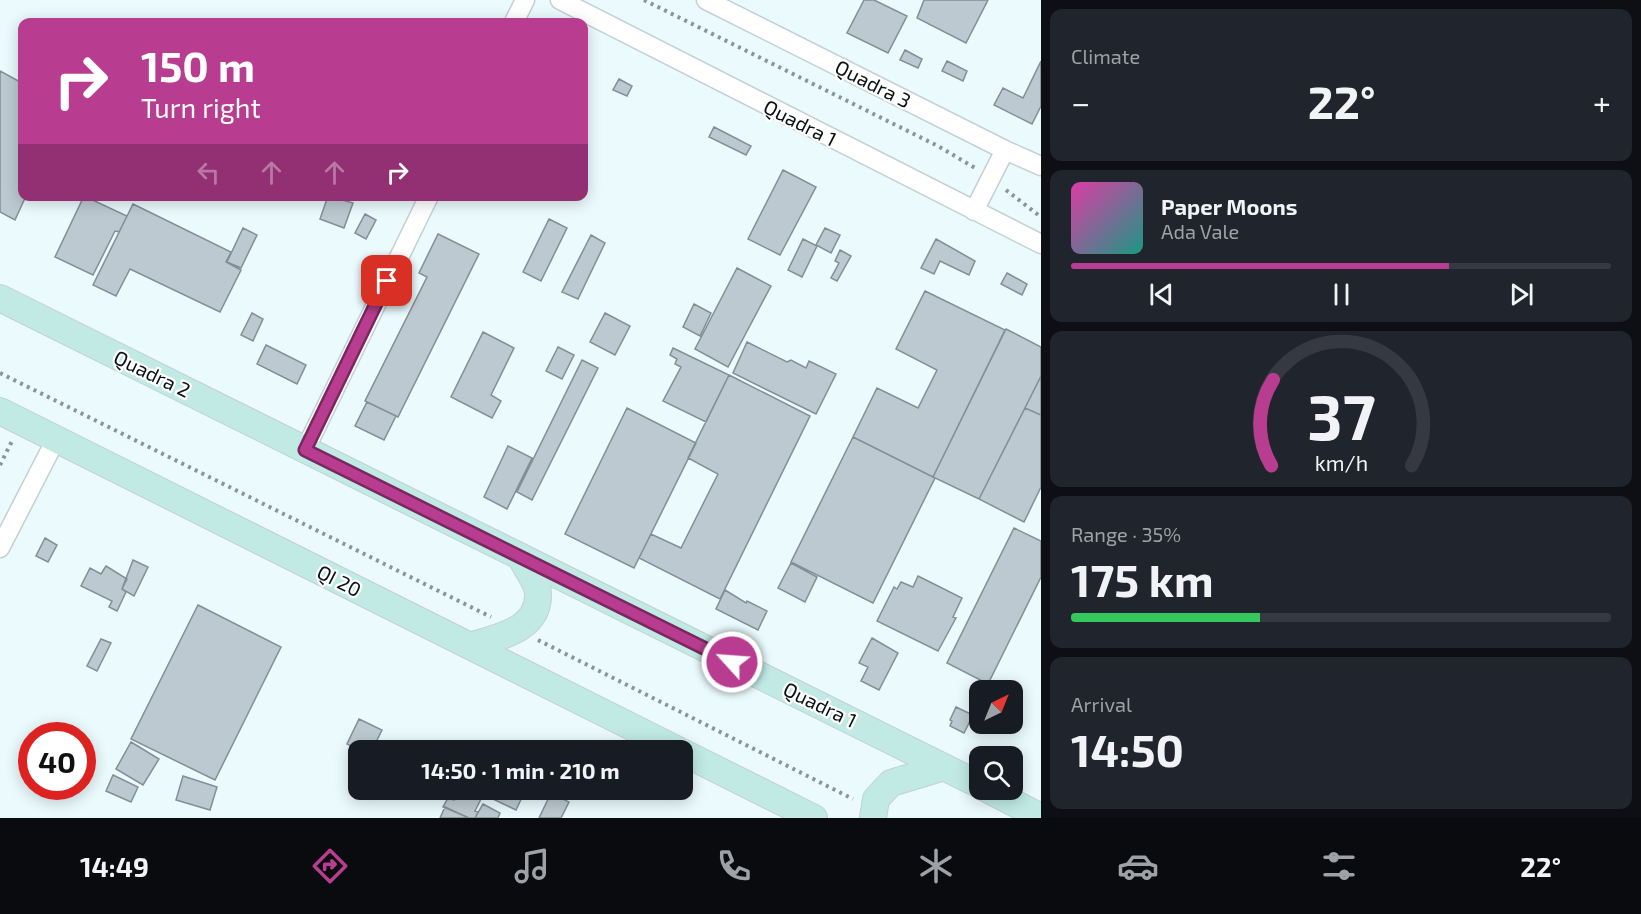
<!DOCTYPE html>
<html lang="en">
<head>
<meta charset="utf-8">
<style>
	body { margin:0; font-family:"Exo 2",sans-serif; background:#20242c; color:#f1f3f6; height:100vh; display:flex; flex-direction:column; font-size:22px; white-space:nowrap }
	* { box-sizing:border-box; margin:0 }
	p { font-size:20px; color:#9ea1a6 }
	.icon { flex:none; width:33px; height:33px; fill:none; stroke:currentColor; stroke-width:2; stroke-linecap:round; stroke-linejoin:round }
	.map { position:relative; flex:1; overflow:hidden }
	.drawer { display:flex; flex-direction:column; gap:9px; padding:9px; background:#0d0f14; width:600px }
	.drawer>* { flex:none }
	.top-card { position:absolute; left:18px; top:18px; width:570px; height:183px; border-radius:12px; box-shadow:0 3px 15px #0003; background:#b83d90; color:#fff; overflow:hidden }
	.needle { width:39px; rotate:43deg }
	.buttons { position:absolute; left:969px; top:680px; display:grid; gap:12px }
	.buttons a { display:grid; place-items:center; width:54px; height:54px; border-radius:12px; background:#171b24; box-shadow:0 3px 15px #0003; font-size:30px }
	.speed { position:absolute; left:18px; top:722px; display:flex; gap:12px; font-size:30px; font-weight:700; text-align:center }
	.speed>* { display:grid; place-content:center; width:78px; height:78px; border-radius:50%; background:#171b24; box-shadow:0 3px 15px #0003; line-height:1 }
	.speed .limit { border:9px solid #d22; background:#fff; color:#111 }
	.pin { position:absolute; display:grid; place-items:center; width:51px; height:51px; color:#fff; margin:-26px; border-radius:12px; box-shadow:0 3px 9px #0006 }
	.me { position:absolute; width:66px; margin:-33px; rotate:296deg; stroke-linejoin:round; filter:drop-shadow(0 0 4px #0008) }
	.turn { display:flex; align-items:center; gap:21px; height:126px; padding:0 24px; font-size:27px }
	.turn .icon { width:78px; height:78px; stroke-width:2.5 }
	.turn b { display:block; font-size:42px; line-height:51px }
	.lanes { display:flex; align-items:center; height:57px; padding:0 24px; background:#0003; justify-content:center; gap:30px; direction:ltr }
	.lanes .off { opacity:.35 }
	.big { font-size:45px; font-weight:700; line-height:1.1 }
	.drawer .card { flex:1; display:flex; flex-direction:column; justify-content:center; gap:9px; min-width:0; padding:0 21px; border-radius:12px; background:#20242c }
	.drawer .dial { align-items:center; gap:0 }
	.dial svg { height:156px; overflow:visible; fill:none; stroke:#363941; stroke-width:7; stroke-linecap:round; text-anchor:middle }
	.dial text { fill:#f1f3f6; stroke:none }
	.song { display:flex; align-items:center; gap:18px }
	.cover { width:72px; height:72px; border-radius:9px; background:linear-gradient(135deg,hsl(320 70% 55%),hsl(170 70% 35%)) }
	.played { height:6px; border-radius:3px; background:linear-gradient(90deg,#b83d90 70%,#363941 70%) }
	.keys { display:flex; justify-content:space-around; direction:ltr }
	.heat { display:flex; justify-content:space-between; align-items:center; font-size:33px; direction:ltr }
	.charge { height:9px; border-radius:4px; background:linear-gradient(90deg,#34c759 35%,#363941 0) }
	.trip { position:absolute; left:348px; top:740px; width:345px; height:60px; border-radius:12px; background:#171b24; box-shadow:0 3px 15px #0003; font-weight:700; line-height:60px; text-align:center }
	.dock { display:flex; height:96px; justify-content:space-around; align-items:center; background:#090b0e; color:#9ea1a6 }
	.dock .icon { width:42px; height:42px }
	.dock .selected { color:#b83d90 }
	.dock b { font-size:27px; color:#f1f3f6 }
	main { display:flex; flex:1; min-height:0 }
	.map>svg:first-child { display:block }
</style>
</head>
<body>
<main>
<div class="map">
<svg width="1041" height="818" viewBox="0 0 1041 818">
	<rect width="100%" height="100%" fill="#eafafd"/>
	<path fill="#bdc9d1" stroke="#838e96" stroke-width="1.5" d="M864 0H874L907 16 888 53 847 33Z
		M924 0H988L966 43 917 18Z
		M905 50 922 59 918 68 900 60Z
		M947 61 967 71 963 81 942 71Z
		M1041 61V106L1032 124 994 105 1003 88 1023 98Z
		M0 71 22 83V196H26L15 220 0 212Z
		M619 79 632 86 627 96 613 90Z
		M714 127 751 146 746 155 709 137Z
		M783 170 816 187 780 255 748 239Z
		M84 196 127 216 119 232 115 231 93 275 55 257Z
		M328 196 353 203 344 228 320 219Z
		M133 204 231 252 226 262 241 270 220 312 130 269 116 296 93 285Z
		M365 214 376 220 366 239 355 233Z
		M549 219 567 228 541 281 523 272Z
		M243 228 257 235 241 268 227 262Z
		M825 228 840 235 831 253 816 245Z
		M438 234 479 254 398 417 365 401 427 277 419 273Z
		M591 235 605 243 578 299 562 292Z
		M803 239 817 246 802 277 788 270Z
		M936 239 975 261 969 275 940 261 934 274 921 268Z
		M840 250 851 256 837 281 831 278 839 263 835 261Z
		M737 268 771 286 728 367 695 349Z
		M1007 273 1027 284 1022 295 1001 284Z
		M925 291 1005 330 933 477 853 437 877 388 918 408 937 370 896 349Z
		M694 304 711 313 700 336 683 327Z
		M252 313 263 319 253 341 241 335Z
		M605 313 630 326 615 355 590 342Z
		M1006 329 1041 347V376L979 499 933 477Z
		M483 332 514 348 491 395 501 401 492 418 451 397Z
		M747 342 787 362 791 360 806 368 809 361 836 374 816 414 733 373Z
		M266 345 306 365 297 384 257 364Z
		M558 347 574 355 562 379 546 371Z
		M673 348 729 375 706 422 663 401 681 367 675 364 677 359 670 355Z
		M582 360 598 368 532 500 517 492Z
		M729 375 810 416 720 599 639 558 651 534 681 548 718 474 688 458Z
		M1041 376V415L1025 408Z
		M367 402 396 416 384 440 355 426Z
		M627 408 696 443 634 568 565 534Z
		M1025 408 1041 415V487L1024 522 979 499Z
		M853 437 935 478 873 603 791 562Z
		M508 446 532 458 507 509 484 497Z
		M1014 528 1041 541V577L988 684 947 663Z
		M45 538 57 545 48 562 36 556Z
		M133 560 148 567 134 596 122 589Z
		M791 563 817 577 805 602 778 588Z
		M106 566 127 579 122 589 126 592 117 611 109 607 112 601 81 586 90 568 101 574Z
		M918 576 962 598 953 617 956 618 938 651 877 621 894 587 897 589 901 582 913 587Z
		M725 590 746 603 747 601 767 611 758 630 716 609Z
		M198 605 281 647 215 780 131 739Z
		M872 638 898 653 879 690 861 681 868 667 859 663Z
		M101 639 111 643 97 671 87 666Z
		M956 707 973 715 964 733 950 726 952 721 950 720Z
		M359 719 382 730 372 750H360L347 744Z
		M131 742 159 759 143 785 116 769Z
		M113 775 138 787 131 802 106 791Z
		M183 776 217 787 210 810 176 800Z
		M459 789H472L483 795 475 811 478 812 475 818H469L443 807 448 798 454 800Z
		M472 789H522L525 791 516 810Z
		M551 793 569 802 561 818H539Z
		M483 804 500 813 498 818H475Z
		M445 807 469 818H440Z"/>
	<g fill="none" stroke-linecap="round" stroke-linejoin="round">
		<defs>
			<path id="street" d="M560 0 1041 244
				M706 0 1005 150 1041 166
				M514 22 525 0
				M974 211 1005 150
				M305 450 429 196
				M0 548 56 439"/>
			<path id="secondary" d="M0 298 980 785
				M0 411 678 750
				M470 646C497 637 539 631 538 594 538 583 525 567 520 556
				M682 752 814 818
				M987 789 1041 817
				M873 818 876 799 891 783 944 767"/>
		</defs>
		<use href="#street" stroke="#c2d1d4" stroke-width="21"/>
		<use href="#secondary" stroke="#c2d1d4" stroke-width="28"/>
		<path stroke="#899597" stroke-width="4" stroke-dasharray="3 4.5" stroke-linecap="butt" d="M644 0 938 146 975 168
			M1006 190 1041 217
			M0 373 491 617
			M0 465 12 441
			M538 640 853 799"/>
		<use href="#street" stroke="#fff" stroke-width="18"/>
		<use href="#secondary" stroke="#c1eae5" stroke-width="26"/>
	</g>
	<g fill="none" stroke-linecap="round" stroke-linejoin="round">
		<defs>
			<path id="route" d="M387 281 305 450 732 662"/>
		</defs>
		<use href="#route" stroke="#78285e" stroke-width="15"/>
		<use href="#route" stroke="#b83d90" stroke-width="10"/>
	</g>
	<g text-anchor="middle" stroke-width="4.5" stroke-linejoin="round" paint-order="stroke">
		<g font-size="20" fill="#0b1112" stroke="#fff">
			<text transform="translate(873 84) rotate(27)" y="7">Quadra 3</text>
			<text transform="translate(800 123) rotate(27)" y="7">Quadra 1</text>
			<text transform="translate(152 374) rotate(26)" y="7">Quadra 2</text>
			<text transform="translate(339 581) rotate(27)" y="7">QI 20</text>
			<text transform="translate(820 705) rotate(26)" y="7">Quadra 1</text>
		</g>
	</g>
</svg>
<div class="buttons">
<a><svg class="needle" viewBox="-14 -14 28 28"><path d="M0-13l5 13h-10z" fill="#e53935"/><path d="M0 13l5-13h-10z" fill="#9ea1a6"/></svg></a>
<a><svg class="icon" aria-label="search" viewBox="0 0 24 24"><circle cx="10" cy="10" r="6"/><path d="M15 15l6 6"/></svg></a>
</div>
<div class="speed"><div class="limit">40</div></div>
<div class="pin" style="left:387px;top:281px;background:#d93025"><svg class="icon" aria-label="arrive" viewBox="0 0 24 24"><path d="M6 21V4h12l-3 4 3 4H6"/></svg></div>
<svg class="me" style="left:732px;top:662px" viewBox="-20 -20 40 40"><circle r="17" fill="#b83d90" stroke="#fff" stroke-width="3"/><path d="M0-11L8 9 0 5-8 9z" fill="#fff"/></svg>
<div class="trip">14:50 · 1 min · 210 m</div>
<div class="top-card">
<div class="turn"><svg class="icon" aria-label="right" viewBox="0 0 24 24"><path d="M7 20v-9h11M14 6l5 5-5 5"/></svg><div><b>150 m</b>Turn right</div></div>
<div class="lanes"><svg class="icon off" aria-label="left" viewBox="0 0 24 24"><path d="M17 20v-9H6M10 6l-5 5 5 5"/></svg><svg class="icon off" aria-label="ahead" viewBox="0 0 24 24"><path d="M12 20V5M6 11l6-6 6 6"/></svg><svg class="icon off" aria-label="ahead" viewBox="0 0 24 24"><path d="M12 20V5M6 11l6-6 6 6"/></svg><svg class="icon" aria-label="right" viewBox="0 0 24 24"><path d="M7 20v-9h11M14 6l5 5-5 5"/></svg></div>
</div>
</div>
<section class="drawer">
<div class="card"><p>Climate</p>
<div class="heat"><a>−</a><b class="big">22°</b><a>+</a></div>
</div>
<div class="card">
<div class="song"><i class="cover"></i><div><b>Paper Moons</b><p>Ada Vale</p></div></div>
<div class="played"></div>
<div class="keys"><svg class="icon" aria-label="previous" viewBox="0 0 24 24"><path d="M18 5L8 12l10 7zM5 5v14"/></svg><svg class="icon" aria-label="pause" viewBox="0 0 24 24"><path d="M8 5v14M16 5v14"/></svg><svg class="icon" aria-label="next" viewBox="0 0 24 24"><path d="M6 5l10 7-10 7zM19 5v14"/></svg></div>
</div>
<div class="card dial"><svg viewBox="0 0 100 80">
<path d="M14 69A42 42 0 1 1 86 69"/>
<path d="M14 69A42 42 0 0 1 15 25" stroke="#b83d90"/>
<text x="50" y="56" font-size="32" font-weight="700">37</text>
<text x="50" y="72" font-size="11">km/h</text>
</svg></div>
<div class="card"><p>Range · 35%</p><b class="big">175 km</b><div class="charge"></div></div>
<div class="card"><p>Arrival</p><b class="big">14:50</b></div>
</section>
</main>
<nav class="dock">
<b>14:49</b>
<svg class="icon selected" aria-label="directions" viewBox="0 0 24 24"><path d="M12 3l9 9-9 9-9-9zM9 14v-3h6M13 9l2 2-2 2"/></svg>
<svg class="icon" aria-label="music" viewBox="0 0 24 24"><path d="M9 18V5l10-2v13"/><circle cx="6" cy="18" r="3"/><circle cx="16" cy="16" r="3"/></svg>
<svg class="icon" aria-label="phone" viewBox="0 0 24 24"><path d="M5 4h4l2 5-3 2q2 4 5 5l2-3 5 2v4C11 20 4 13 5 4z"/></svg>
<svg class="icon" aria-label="climate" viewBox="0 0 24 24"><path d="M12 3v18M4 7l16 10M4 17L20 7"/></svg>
<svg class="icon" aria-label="car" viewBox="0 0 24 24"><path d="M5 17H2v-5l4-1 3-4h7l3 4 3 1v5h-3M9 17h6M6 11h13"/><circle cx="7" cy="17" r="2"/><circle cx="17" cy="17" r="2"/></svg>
<svg class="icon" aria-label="filters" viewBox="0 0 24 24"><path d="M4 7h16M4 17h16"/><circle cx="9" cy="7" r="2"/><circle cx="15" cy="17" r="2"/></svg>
<b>22°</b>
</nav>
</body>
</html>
